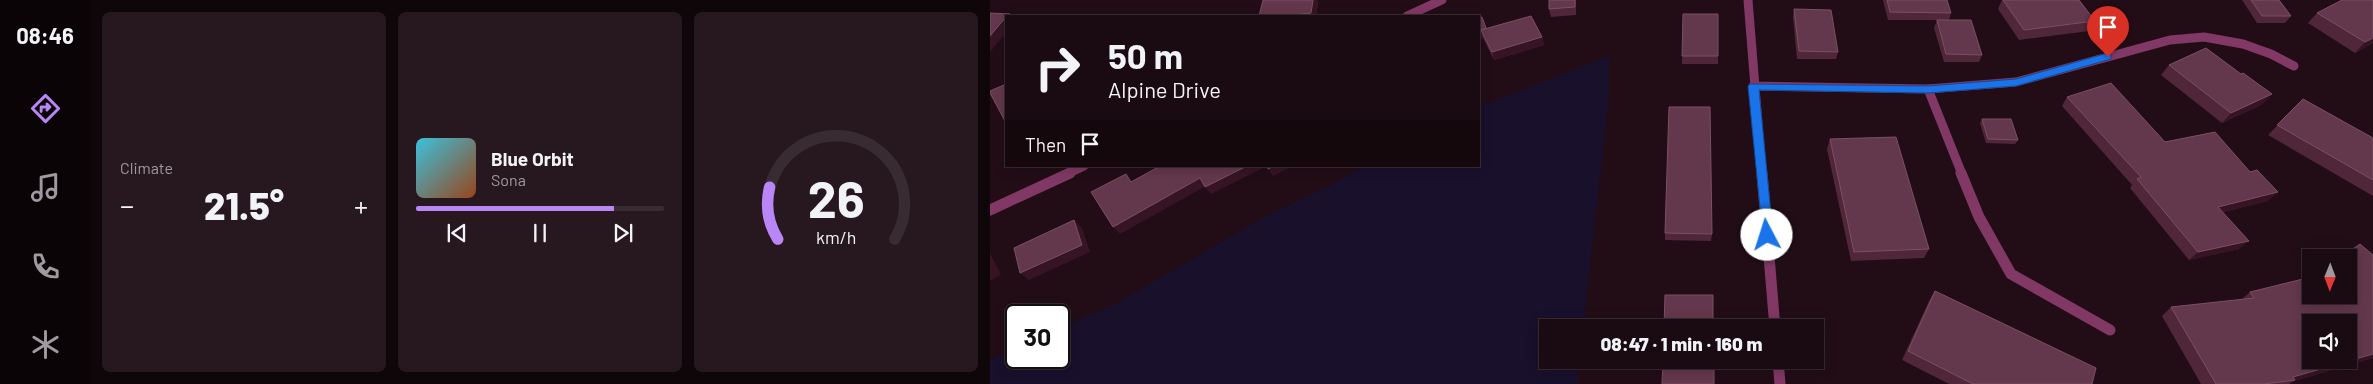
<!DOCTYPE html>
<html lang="en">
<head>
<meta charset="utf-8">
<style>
	body { margin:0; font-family:Barlow,sans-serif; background:#27181f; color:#f1f3f6; height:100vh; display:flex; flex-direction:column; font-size:19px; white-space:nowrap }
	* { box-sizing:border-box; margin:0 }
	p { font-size:16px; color:#9f9a9f }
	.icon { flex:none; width:28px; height:28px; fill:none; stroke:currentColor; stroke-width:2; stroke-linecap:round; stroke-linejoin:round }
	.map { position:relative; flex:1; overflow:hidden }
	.panel { display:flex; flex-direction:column; gap:12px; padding:12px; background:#0e0609; width:900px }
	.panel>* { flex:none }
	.guide { position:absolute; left:15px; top:15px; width:475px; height:152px; border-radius:0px; box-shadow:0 2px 12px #0003,0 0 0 1px #382b31; background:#1a0a11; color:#f1f3f6; overflow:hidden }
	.needle { width:32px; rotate:181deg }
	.fabs { position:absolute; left:1312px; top:249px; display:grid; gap:10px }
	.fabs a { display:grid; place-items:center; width:55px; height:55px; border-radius:0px; background:#1a0a11; box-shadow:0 2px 12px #0003,0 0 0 1px #382b31; font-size:25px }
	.speed { position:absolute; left:15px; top:304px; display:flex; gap:10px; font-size:25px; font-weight:700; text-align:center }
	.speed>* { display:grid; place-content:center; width:65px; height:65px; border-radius:50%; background:#1a0a11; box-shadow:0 2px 12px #0003,0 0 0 1px #382b31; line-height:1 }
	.speed .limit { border:2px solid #111; border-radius:8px; background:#fff; color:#111 }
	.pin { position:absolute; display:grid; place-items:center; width:42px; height:42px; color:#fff; margin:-51px -21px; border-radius:50% 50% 50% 0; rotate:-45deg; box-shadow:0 0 5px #0007 }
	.pin .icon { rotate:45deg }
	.me { position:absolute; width:55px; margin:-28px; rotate:355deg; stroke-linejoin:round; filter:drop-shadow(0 0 4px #0008) }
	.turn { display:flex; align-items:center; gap:18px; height:105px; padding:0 20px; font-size:22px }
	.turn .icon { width:65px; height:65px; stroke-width:2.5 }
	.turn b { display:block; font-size:35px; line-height:42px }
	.then { display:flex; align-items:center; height:48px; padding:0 20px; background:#0003; gap:10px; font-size:19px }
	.big { font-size:38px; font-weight:800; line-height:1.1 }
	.panel .widget { flex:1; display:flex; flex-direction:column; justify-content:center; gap:8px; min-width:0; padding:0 18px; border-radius:8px; background:#27181f }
	.panel .dial { align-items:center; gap:0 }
	.dial svg { height:130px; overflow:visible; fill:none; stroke:#382b31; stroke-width:7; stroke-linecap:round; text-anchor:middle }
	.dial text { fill:#f1f3f6; stroke:none }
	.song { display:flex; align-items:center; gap:15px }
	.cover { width:60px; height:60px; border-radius:8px; background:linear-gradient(135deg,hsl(190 70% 55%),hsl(20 70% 35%)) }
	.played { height:5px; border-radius:2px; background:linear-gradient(90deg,#b886f7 80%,#382b31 80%) }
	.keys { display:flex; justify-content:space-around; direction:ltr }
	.heat { display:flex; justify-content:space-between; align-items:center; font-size:28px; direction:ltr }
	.panel .tiles { flex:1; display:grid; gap:12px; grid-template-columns:repeat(3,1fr) }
	.trip { position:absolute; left:549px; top:319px; width:285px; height:50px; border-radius:0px; background:#1a0a11; box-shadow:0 2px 12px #0003,0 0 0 1px #382b31; font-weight:800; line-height:50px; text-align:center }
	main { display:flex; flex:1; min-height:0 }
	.menu { display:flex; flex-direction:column; width:90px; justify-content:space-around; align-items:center; background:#0a0407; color:#9f9a9f }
	.menu .icon { width:35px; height:35px }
	.menu .on { color:#b886f7 }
	.menu b { font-size:22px; color:#f1f3f6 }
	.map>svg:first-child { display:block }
</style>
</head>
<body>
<main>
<nav class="menu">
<b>08:46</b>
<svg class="icon on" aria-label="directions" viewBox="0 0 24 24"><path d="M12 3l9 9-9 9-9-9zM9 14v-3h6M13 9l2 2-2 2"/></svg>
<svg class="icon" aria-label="music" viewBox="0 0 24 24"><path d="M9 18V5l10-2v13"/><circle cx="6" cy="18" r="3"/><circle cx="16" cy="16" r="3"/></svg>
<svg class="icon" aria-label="phone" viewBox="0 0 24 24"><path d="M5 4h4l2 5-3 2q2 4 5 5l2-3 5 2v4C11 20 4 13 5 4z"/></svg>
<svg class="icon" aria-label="climate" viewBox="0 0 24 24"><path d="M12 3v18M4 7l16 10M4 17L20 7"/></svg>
</nav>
<section class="panel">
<div class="tiles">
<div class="widget"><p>Climate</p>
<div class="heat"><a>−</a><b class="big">21.5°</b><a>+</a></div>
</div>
<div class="widget">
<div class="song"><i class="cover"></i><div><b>Blue Orbit</b><p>Sona</p></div></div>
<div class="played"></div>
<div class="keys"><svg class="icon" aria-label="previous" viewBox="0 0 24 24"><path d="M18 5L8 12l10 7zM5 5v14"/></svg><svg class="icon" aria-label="pause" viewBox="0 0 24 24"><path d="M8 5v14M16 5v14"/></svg><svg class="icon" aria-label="next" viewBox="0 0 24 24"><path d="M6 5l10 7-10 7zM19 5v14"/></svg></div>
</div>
<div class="widget dial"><svg viewBox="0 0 100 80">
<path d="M14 69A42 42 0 1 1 86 69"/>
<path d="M14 69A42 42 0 0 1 9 37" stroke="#b886f7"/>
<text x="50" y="56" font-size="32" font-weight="700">26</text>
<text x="50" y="72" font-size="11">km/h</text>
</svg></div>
</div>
</section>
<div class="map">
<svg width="1383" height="384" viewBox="0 0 1383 384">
	<rect width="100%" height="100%" fill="#220d17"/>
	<path fill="#19102c" d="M619 56V97L593 327 558 328V360H589L587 384H0V361L26 347V358H69V329L125 304 280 214 338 187 374 166H489V107Z"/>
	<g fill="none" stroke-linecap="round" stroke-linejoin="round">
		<path stroke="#813864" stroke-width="9" d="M938 89 972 174"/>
		<path stroke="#813864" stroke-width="11" d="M971 173 989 217 1021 274 1120 330"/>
		<path stroke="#813864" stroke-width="9" d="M758 0 772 174
			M417 16 452 0
			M763 86 938 89 1026 82 1180 40 1214 37 1253 44 1281 54 1304 66
			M77 174 94 166"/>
		<path stroke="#813864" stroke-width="11" d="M772 173 785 328
			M0 210 80 173
			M788 360 790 384"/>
	</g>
	<path fill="#502639" d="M559 0H586V15L561 17 559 9Z
		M893 0H957L961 13 959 20 992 55 989 62H954L944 28 947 20H898Z
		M1012 0H1089L1105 21 1099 31 1029 40 1008 9Z
		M1252 0H1289L1301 16 1295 23H1267Z
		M1383 0V43L1365 53 1318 23 1327 13Z
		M328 2 326 16H269Z
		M804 9 848 52 846 59H807L803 17Z
		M693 14 728 56V64H692Z
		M489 18 496 29 552 37 554 45 504 60 493 38 489 40Z
		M1179 65 1251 74 1273 104 1232 123 1171 75Z
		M1077 97 1175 142 1278 201 1233 212 1249 249 1199 260 1140 188 1142 185 1072 106Z
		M1313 99 1383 138V196L1278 135Z
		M992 119 1028 140 1025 144 996 143 990 123Z
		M840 139 939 249 934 258 861 261 837 149Z
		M675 233 722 234 721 241 675 240Z
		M1383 255V358L1304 381 1299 384H1211L1172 316 1181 307 1251 300 1260 292 1321 277Z
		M945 291 1102 384H959L912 360 939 301Z"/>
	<path fill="#361424" d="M323 0H327L328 2 326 16H323L321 13Z
		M16 17V33L0 52V36Z
		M496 28 498 36 491 30 493 38 489 40V31Z
		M552 37 554 45 504 60 502 52Z
		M1383 38V43L1365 53 1375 42Z
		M1282 94 1273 104 1232 123 1241 113Z
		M257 166H277L221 194 215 187Z
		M284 166H303L283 176 278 169Z
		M210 178 216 186 130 234 123 227Z
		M1288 192 1278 201 1220 215 1228 207Z
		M84 220 92 228 100 252 39 280 30 273Z
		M1259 241 1249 249 1199 260 1208 252Z
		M0 253 11 275 0 281Z
		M1383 354V358L1304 381 1305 380 1303 377Z"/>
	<path fill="#63384c" stroke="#7b4f64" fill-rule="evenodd" d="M273 0H323L321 13 291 16H269Z
		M559 0H585V7L559 9Z
		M897 0H957L961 13 900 12Z
		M1013 0H1089L1105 21 1034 30Z
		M1261 0H1289L1301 16H1272Z
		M1352 0H1383V38L1375 42 1327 13Z
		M804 9 841 10 848 52 809 51Z
		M0 13 20 14 16 16V17L0 36Z
		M693 14H728V56H692Z
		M541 16 552 37 502 52 491 30Z
		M492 17 496 28 489 31V18Z
		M947 20H981L992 55 956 54Z
		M1216 48 1251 74 1253 73 1282 94 1241 113 1179 65Z
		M1121 83 1175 142 1225 132 1260 172 1267 170 1288 192 1228 207 1259 241 1208 252 1147 179 1151 177 1077 97Z
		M16 84V123L0 93V91Z
		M1313 99 1383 138V180L1287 125Z
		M679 107H720L722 234 675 233Z
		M992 119H1021L1028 140 998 139Z
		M906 137 939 249 864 252 840 139Z
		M170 166H257L215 187 210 178 123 227 101 192 136 174 141 182Z
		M277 166H284L278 169Z
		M84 220 92 245 30 273 24 248Z
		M1370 244 1383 255V354L1303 377 1305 380 1274 384H1226L1181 307 1264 298 1260 292 1321 277V295H1359V258H1350ZM1321 322H1359V360H1321Z
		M945 291 1106 368 1102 384H983L918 351Z
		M675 295H723V328H674Z
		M673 360H724V384H672Z"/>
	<path fill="#1a73e8" stroke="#114b97" d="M1118 53 1121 54V59L1026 86 938 93 769 90 783 235 781 238H773L758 86 760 84 938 86 1026 79Z"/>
</svg>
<div class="fabs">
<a><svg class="needle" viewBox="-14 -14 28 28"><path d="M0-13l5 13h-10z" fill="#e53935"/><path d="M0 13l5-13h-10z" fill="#9f9a9f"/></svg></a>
<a><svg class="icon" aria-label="sound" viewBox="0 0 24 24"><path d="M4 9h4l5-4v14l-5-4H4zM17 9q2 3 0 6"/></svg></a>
</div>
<div class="speed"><div class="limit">30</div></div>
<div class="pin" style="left:1118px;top:57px;background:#d93025"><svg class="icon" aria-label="arrive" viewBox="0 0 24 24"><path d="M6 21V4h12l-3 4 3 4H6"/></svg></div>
<svg class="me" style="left:777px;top:235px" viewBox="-20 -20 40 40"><circle r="19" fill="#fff"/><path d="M0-13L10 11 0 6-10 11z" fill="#1a73e8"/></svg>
<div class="trip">08:47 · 1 min · 160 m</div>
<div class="guide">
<div class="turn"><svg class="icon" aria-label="right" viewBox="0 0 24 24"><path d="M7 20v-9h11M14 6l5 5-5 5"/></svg><div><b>50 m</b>Alpine Drive</div></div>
<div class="then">Then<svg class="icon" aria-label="arrive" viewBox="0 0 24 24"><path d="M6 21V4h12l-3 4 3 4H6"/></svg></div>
</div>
</div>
</main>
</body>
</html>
